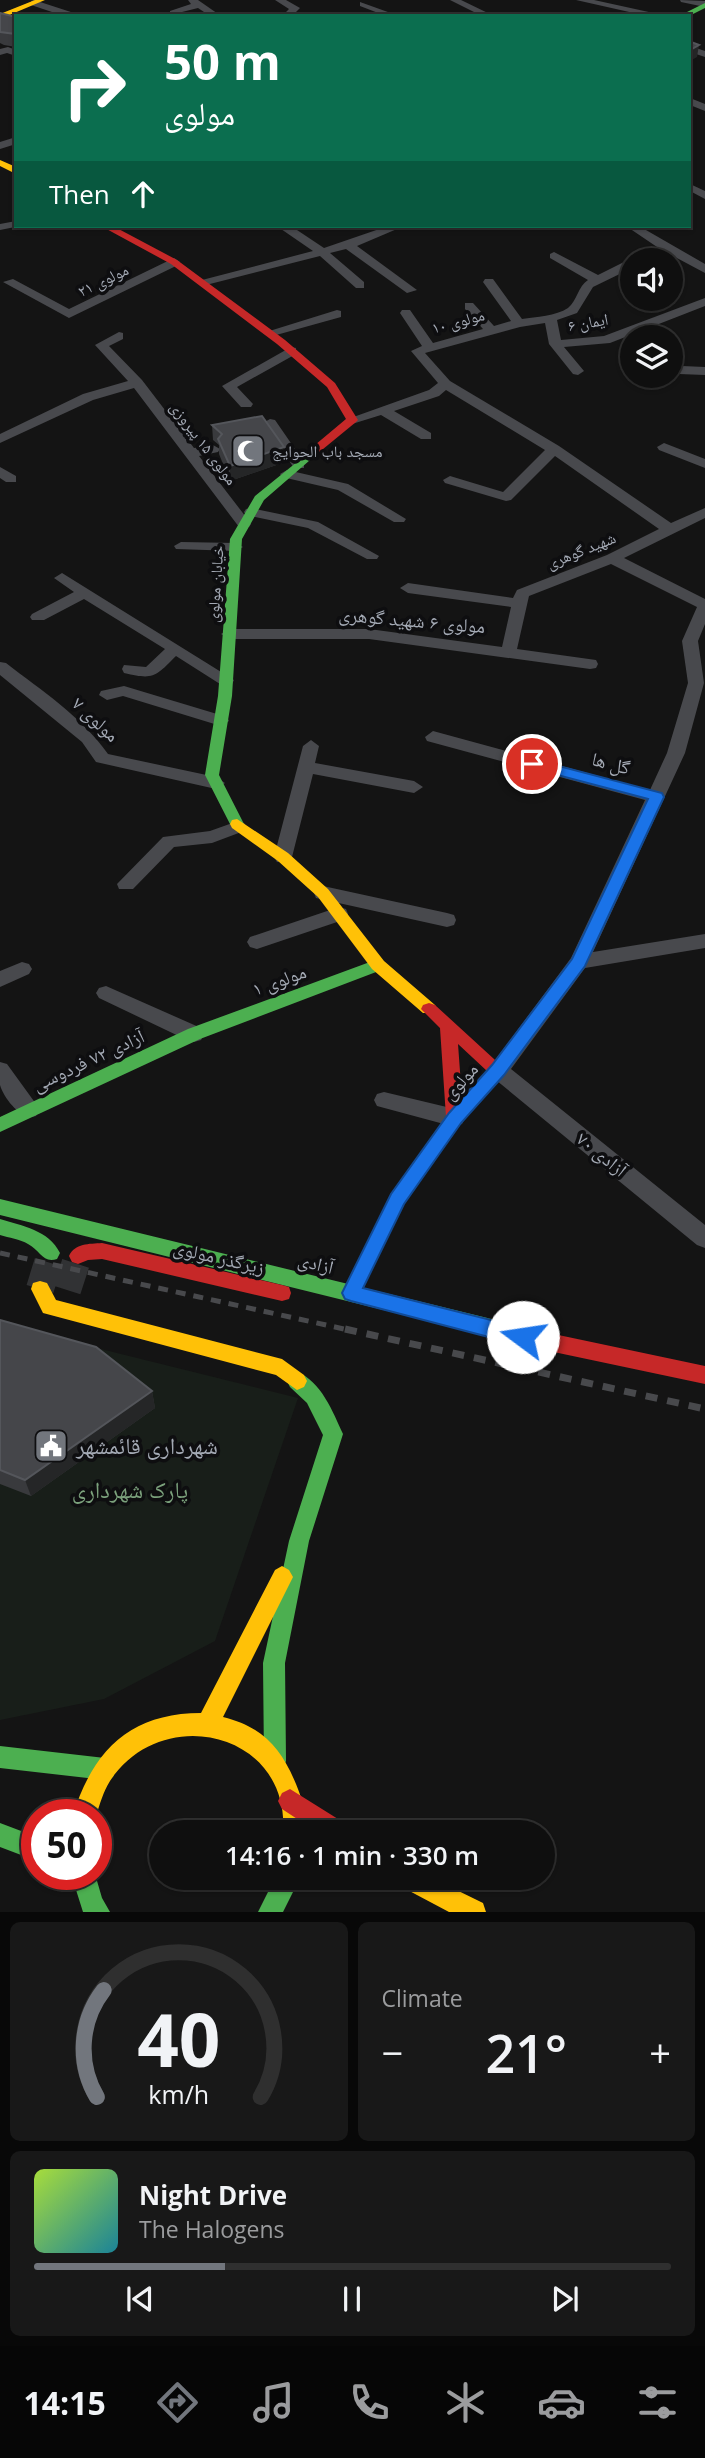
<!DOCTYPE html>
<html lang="en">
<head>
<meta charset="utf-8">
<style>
	body { margin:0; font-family:"Open Sans","Noto Naskh Arabic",sans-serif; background:#181818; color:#f1f3f6; height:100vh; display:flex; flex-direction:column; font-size:26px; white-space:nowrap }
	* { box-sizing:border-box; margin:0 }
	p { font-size:23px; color:#9b9c9e }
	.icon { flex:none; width:38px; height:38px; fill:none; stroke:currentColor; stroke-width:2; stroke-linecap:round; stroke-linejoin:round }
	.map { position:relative; height:1912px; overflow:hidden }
	.panel { display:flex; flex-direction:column; gap:10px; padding:10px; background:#080808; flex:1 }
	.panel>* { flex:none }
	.guide { position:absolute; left:14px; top:14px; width:677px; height:214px; border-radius:0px; box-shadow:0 2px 5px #0004,0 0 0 2px #2f2f2f; background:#0b6e4f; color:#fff; overflow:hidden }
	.fabs { position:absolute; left:620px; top:248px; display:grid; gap:14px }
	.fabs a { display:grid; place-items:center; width:63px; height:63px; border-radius:50%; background:#0f0f0f; box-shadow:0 2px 5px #0004,0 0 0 2px #2f2f2f; font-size:35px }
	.speed { position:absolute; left:21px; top:1799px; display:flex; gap:14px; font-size:35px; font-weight:700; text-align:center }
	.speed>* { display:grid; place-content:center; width:91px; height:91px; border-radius:50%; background:#0f0f0f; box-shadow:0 2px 5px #0004,0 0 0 2px #2f2f2f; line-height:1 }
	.speed .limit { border:10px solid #d22; background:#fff; color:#111 }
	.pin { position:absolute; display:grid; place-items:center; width:60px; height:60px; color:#fff; margin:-30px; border:4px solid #fff; border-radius:50%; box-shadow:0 2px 7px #0007 }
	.me { position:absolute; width:77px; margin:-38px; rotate:284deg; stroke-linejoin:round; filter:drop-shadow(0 0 5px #0008) }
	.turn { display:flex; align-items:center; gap:24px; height:147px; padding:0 35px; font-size:32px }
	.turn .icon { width:91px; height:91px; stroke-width:2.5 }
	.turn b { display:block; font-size:49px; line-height:60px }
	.then { display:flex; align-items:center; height:66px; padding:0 35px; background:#0003; gap:14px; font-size:26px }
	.big { font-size:52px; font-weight:600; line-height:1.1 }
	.panel .tile { flex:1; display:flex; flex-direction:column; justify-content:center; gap:10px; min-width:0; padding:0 24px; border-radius:10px; background:#181818 }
	.panel .dial { align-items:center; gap:0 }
	.dial svg { height:182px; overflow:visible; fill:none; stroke:#2f2f2f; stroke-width:7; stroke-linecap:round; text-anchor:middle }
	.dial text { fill:#f1f3f6; stroke:none }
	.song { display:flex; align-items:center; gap:21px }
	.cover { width:84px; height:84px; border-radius:10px; background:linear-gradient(135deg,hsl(80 70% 55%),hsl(190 70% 35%)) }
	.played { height:7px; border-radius:4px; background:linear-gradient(90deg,#72767d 30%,#2f2f2f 30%) }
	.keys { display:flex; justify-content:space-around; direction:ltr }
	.heat { display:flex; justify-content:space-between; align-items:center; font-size:38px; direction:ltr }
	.panel .tiles { flex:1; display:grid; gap:10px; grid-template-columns:1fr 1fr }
	.tile:last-child { grid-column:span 2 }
	.trip { position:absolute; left:149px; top:1820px; width:406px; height:70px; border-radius:35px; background:#0f0f0f; box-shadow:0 2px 5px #0004,0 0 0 2px #2f2f2f; font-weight:600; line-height:70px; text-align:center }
	.dock { display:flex; height:112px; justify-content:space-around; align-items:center; background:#060606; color:#9b9c9e }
	.dock .icon { width:49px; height:49px }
	.dock .on { color:#72767d }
	.dock b { font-size:32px; color:#f1f3f6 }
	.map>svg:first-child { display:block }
</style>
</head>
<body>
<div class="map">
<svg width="705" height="1912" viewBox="0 0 705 1912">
	<rect width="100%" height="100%" fill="#141414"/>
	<path fill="#181e19" d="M0 1324 298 1398 215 1641 104 1699 0 1720Z"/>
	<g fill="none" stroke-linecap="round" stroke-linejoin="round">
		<path stroke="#313234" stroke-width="28" stroke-dasharray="28 14" stroke-linecap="butt" d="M40 1289 51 1253
			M67 1290 78 1256"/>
		<path fill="#48494d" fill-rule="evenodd" d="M34 0 77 14 78 16H64L31 5V1Z
			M188 0H198L221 16H210L198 8 170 15V11L191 4Z
			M275 0H286L300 8 292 16H282L289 9Z
			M450 0H461L494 16H482Z
			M576 0H594L667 16H647Z
			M680 0 705 1V7L681 2Z
			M360 2 399 16H386L360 6Z
			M690 46 705 51V57L690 52Z
			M8 47 16 50V56L7 53 0 55V49Z
			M690 98 705 104V111L690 105Z
			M16 137V144L0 149V142Z
			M690 184 705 191V199L690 191Z
			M16 221V226H20L0 230V224Z
			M280 226H291L324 248 388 226H404L357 246 417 290 407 293 346 249 330 253 364 282V288H356L320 256 202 286V280L313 251 281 229Z
			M626 226H639L705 264V273L660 249Z
			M554 252 598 275 628 260 636 261H632V268L593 287 577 313 557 320 561 340 604 336 705 298V306L610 343 564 347 584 371 578 375 573 374 549 344 545 323 520 327 425 353 450 381 559 446 671 523 705 508V518L624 558 705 599V624L698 641 704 683 685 753 593 952 705 934V948L585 968 511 1069 705 1225V1248L697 1245 491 1076 488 1070 571 958 645 800 427 741 425 737 433 731 650 790 667 753 688 683 682 641 697 607 611 564 529 596 517 649 596 660 598 664 596 668 590 669 369 639H229L221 634 229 629H369L502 647 511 607 408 593 400 588 408 583 513 598 517 590 607 555 659 529 555 456 511 500 506 501 445 483 443 480 450 476 503 492 545 450 446 390 439 396 394 411 431 433V439H421L381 415 352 424 345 420 429 390 438 383 411 351 422 346 400 313 402 310H410L433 343 483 329 465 309V303H473L494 326 511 321 483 282 485 279H493L522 319C536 317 556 316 568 308 577 301 578 286 588 280L550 258V254Z
			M174 258 180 262 178 265 69 318 3 282 13 279 69 309Z
			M337 310 341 311V317L269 337 263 333Z
			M119 332 123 333V339L109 346 142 380 194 448 213 445 220 449 218 452 199 456 249 521 251 524 249 527H239L134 388 93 400 0 443V434L83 394 128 381 95 345Z
			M291 347 296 348V354L237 387 253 404 251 407H241L222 386Z
			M670 359 682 366 705 367V375L679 374 670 369Z
			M670 372 677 376C672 383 665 387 657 385V379L670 376Z
			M270 419 275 420 304 462V468H294L263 423Z
			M664 443 705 459V468L659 450 657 447Z
			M0 467 16 476V482H6L0 478Z
			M287 470 348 484 406 519 404 522H394L338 490 282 477 280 474Z
			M251 508 318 522 379 556 377 559H367L308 528 246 515 244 512 246 509Z
			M181 542 236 543 243 547 236 551 176 549 174 546Z
			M62 573 234 680 232 684H220L176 656C155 677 154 680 124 673L122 669 124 665 146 667 165 649 84 599 44 620H32L30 617 32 614 74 592 54 578Z
			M0 662 6 663C42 691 81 716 108 754L216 777 225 783 216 789 96 762 82 742 0 675Z
			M124 686 227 717 229 721 221 726 123 696 107 700 99 695 101 691Z
			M311 740 319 746 315 763 414 781 423 787 414 793 313 774 292 857 289 862H277L274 857 303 746Z
			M238 821 244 823 247 827 244 831 212 843 174 847 133 889H119L117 884 163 837 210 831Z
			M323 886 447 913 454 915 456 920 454 925 447 927 316 898 314 893 316 888Z
			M339 907 346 909 348 914 346 919 257 949 250 947 247 942 250 937Z
			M22 962 29 964 32 969 29 974 0 987V971Z
			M106 986 201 1028 204 1034 201 1040 194 1042 187 1040 99 998 96 993 99 988Z
			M0 1062 7 1064 36 1104 39 1110 36 1116C22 1121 4 1099 0 1085 0 1079 0 1069 0 1062Z
			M384 1092 455 1109 462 1112 465 1118 462 1124 455 1127 377 1106 374 1100 377 1094Z"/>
		<path fill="#4caf50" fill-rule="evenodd" d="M705 3V8L689 16H679Z
			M313 449 317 450V454L264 500 242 539 232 696 219 775 244 824 237 829 230 824 205 775 218 696 230 539 255 496Z
			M378 959 386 965 384 969 200 1039 0 1132V1117L188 1029Z
			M0 1199 549 1333 556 1336 559 1342 556 1348 549 1351 0 1215Z
			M0 1219C22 1226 49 1230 60 1253L57 1259C43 1264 40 1250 28 1244 20 1239 9 1238 0 1235Z
			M297 1372C321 1381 333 1412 343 1434L309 1541 285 1663 286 1761 283 1769 275 1772 267 1769 264 1761 263 1663 289 1541 323 1435 307 1403 290 1387 287 1381 290 1375Z
			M0 1746 105 1758 113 1761 116 1769 113 1777 105 1780 0 1768Z
			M0 1823 37 1837V1861L0 1847Z
			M71 1874H95L102 1898 110 1912H83Z
			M275 1878H300L283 1912H258Z"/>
		<path fill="#ffc107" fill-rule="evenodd" d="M35 0H45L0 19V14Z
			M0 160 16 167V174L0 166Z
			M237 819 288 853 328 889 384 961 435 1005 437 1009 435 1013H423L372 969 318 897 278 861 232 828 230 824 232 820Z
			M40 1281 47 1283 56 1300 282 1359 304 1375 307 1381 304 1387 297 1390 276 1375 43 1313 31 1289 33 1283Z
			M282 1566 289 1570 293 1577 223 1717C263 1727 281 1748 296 1784 302 1799 308 1816 307 1832H283C290 1732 162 1702 110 1781 103 1792 100 1804 96 1816L73 1815C93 1750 131 1713 201 1713L275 1570Z
			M396 1878H432L483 1903 486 1912H449L400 1886Z"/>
		<path fill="#c62828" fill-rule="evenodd" d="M101 226H113L177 260 285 340 335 383 358 420 356 422 317 454H309V450L346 419 327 387 277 344 171 264Z
			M429 1003 435 1005 506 1070 461 1123 403 1204 358 1299 351 1301 344 1299 342 1293 391 1194 446 1117 440 1028 421 1009 423 1005ZM458 1044 487 1071 462 1099Z
			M102 1243 282 1285 289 1287 291 1293 289 1299 282 1301 102 1259 88 1260 78 1264 72 1262 69 1256C75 1243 89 1244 102 1243Z
			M549 1333 705 1366V1384L549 1351 542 1348 539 1342 542 1336Z
			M290 1789 346 1824 350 1832H317L282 1809 278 1801 282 1793Z"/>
		<path stroke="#48494c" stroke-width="5" stroke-dasharray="10 8" stroke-linecap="butt" d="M0 1253 353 1331"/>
		<path stroke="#48494c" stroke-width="7" stroke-dasharray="12 10" stroke-linecap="butt" d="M345 1329 705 1409"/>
	</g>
	<path fill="#393a3d" d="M0 13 16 17V47L4 45 0 43Z
		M212 425 285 462 230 481 219 454V445L213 440Z
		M0 1320 152 1391 155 1408 31 1496 0 1484Z"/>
	<path fill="#252627" d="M699 45 697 57 690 61V50Z
		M284 447 285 462 230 481V466Z
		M152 1391 155 1408 31 1496 25 1480Z"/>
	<path fill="#45464a" stroke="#54565b" stroke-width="2" d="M0 13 16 17V34L0 32Z
		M690 39 691 42 699 45 690 50Z
		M262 416 284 447 230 466 218 439 222 434 212 425Z
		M0 1320 96 1347 152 1391 25 1480 0 1470Z"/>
	<path fill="#1a73e8" stroke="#114b97" stroke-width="2" d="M532 759 662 793 664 797 585 966 504 1075 461 1123 404 1204 363 1288 523 1328 529 1331 532 1337 529 1343 523 1346 351 1301 345 1299 342 1293 391 1194 449 1113 492 1065 572 959 648 799 527 767 525 764Z"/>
	<defs>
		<symbol id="mosque-square" viewBox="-11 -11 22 22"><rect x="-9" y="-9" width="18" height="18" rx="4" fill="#72767d" stroke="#0e0e10"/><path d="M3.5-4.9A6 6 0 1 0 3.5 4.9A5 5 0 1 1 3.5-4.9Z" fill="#fff"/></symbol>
		<symbol id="civic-square" viewBox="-11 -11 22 22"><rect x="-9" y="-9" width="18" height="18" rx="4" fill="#72767d" stroke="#0e0e10"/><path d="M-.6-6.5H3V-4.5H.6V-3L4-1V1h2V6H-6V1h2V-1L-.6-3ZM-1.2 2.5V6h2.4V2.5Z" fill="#fff"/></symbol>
	</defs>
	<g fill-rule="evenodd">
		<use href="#mosque-square" x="229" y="432" width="38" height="38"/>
		<use href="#civic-square" x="32" y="1427" width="38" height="38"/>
	</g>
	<g text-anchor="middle" stroke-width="7" stroke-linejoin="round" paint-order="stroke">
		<g font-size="16" fill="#a4aab5" stroke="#0e0e10">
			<text transform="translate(103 280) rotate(-26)" y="6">مولوی ۲۱</text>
			<text transform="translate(458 321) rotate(-15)" y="6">مولوی ۱۰</text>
			<text transform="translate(588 322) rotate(-10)" y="6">ایمان ۶</text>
			<text transform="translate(204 443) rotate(53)" y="6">مولوی ۱۵ پیروزی</text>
			<text transform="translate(581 550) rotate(-22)" y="6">شهید گوهری</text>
			<text transform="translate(215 584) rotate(-86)" y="6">خیابان مولوی</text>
		</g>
		<g font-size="16" fill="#a4aab5" stroke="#0e0e10" text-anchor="start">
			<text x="272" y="457">مسجد باب الحوایج</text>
		</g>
		<g font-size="19" fill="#a4aab5" stroke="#0e0e10">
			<text transform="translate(412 620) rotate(5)" y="7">مولوی ۶ شهید گوهری</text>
			<text transform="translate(96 719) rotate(43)" y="7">مولوی ۷</text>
			<text transform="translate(611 763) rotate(15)" y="7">گل ها</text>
			<text transform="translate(279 980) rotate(-20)" y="7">مولوی ۱</text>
			<text transform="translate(88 1060) rotate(-25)" y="7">آزادی ۷۲ فردوسی</text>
			<text transform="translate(460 1081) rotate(-48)" y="7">مولوی</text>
			<text transform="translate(602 1154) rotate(39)" y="7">آزادی ۷۰</text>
			<text transform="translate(219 1257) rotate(13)" y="7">زیرگذر مولوی</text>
			<text transform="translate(316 1263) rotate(14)" y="7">آزادی</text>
		</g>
		<g font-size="23" fill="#a4aab5" stroke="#0e0e10" text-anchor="start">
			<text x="76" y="1454">شهرداری قائمشهر</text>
		</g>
		<g font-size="23" fill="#7ba17c" stroke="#0e0e10">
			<text x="130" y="1498">پارک شهرداری</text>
		</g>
	</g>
</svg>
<div class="fabs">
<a><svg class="icon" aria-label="sound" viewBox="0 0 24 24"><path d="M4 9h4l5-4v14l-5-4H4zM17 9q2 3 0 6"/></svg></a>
<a><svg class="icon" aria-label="layers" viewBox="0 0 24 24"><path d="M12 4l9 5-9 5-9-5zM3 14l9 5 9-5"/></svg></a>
</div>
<div class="speed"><div class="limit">50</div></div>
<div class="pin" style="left:532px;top:764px;background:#d93025"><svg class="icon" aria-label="arrive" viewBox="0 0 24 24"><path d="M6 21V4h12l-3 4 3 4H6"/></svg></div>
<svg class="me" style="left:523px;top:1337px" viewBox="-20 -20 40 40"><circle r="19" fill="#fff"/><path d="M0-13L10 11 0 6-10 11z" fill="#1a73e8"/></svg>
<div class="trip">14:16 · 1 min · 330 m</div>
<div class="guide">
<div class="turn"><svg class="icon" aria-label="right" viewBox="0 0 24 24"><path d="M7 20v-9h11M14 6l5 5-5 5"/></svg><div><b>50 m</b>مولوی</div></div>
<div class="then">Then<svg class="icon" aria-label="ahead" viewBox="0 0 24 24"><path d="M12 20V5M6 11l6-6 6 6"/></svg></div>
</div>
</div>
<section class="panel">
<div class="tiles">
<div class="tile dial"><svg viewBox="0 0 100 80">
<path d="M14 69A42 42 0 1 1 86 69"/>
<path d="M14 69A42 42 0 0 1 17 22" stroke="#72767d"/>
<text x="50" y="56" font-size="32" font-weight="700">40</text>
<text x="50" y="72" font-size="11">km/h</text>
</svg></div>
<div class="tile"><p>Climate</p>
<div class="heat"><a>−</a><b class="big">21°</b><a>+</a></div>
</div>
<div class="tile">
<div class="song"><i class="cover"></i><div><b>Night Drive</b><p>The Halogens</p></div></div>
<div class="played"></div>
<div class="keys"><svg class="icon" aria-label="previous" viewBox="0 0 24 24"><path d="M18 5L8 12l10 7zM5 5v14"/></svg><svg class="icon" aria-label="pause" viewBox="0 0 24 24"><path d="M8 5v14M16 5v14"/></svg><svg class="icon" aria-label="next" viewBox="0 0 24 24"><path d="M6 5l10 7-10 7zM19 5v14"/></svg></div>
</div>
</div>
</section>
<nav class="dock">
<b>14:15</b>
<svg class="icon on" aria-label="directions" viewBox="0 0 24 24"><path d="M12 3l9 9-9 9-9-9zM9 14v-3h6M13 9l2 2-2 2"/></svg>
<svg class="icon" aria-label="music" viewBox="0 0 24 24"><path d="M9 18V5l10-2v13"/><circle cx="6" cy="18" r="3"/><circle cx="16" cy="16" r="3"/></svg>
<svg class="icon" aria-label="phone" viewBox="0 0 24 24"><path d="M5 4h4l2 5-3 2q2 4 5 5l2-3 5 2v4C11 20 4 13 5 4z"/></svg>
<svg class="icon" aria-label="climate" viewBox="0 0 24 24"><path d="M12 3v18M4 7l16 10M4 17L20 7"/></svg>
<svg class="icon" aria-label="car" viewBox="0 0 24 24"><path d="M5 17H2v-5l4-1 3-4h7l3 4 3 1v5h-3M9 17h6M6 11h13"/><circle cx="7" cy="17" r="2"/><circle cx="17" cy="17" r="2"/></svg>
<svg class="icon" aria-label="filters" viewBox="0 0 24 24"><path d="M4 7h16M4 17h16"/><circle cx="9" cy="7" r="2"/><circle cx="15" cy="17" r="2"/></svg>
</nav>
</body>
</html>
